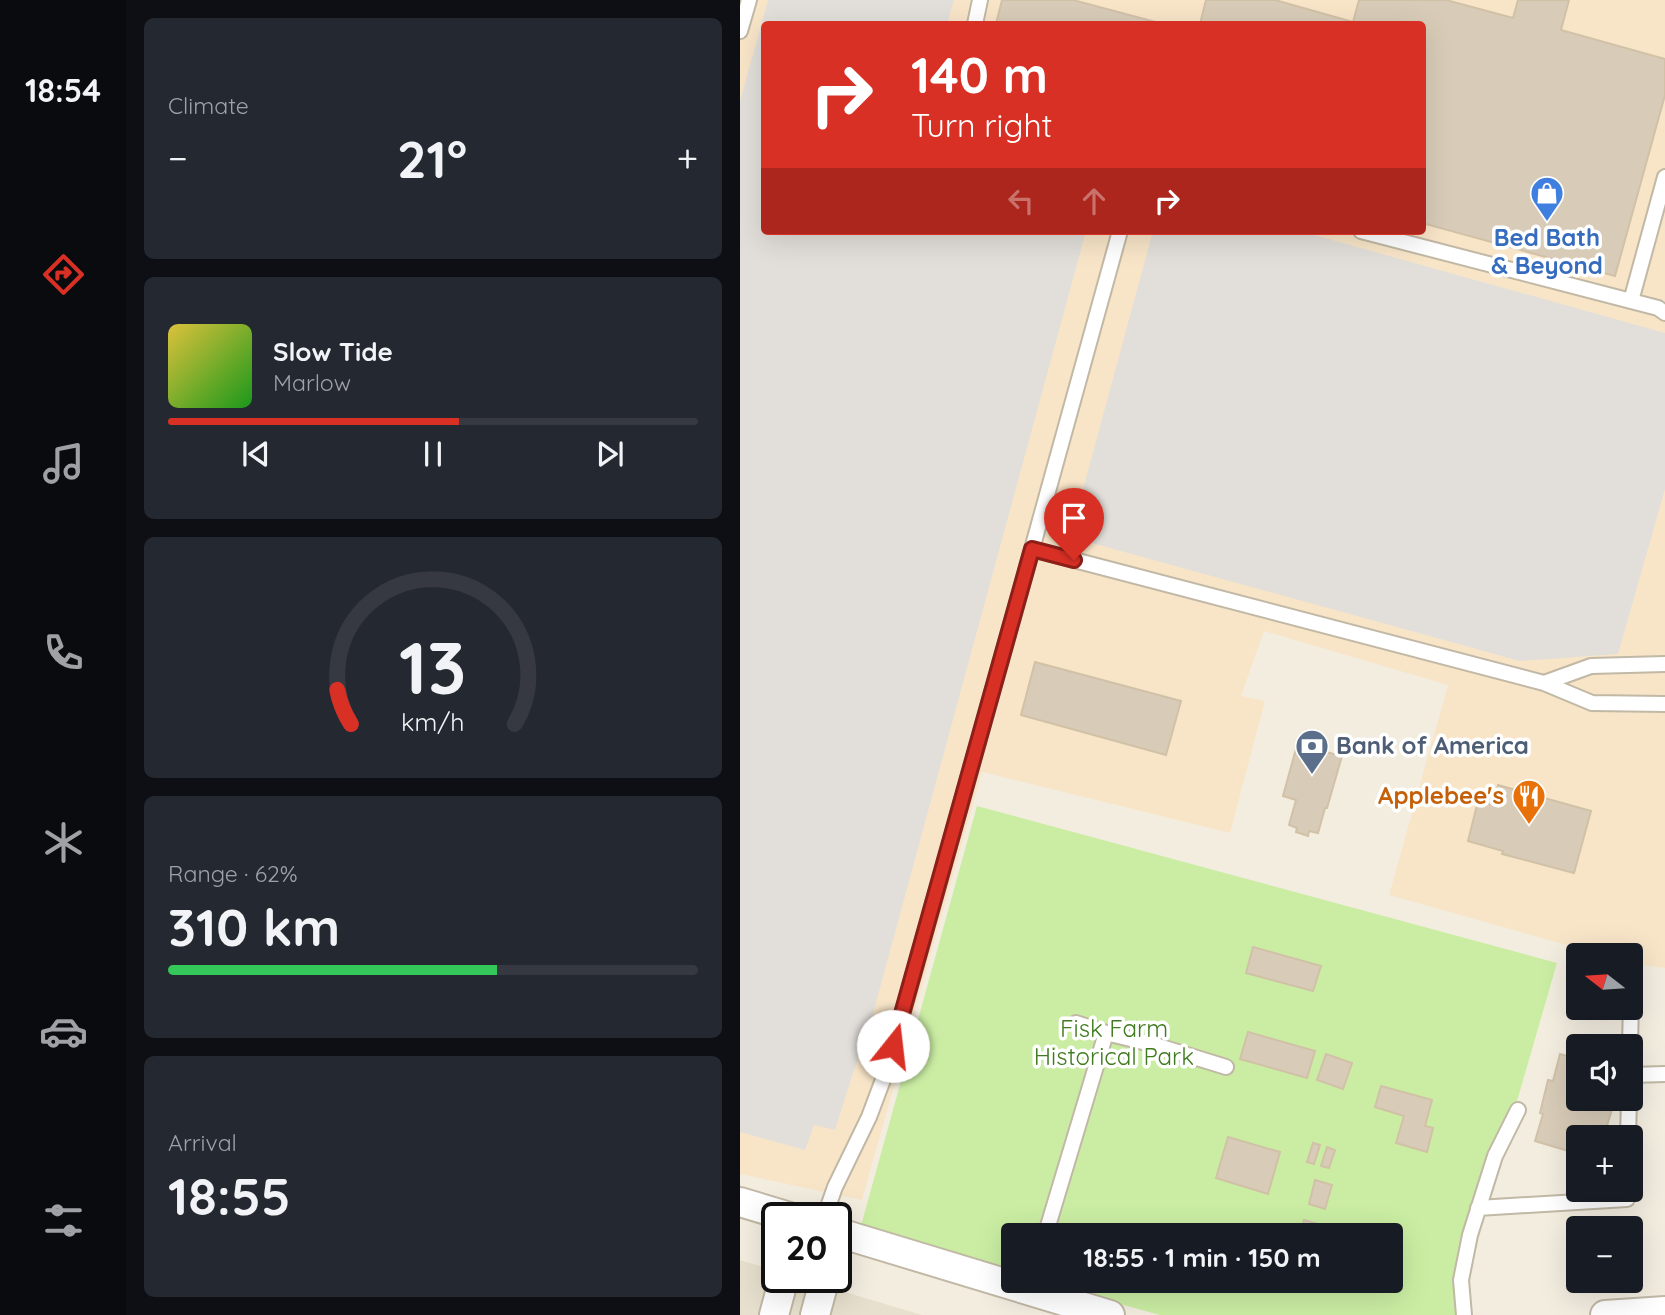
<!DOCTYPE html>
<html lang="en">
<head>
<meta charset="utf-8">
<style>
	body { margin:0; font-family:Quicksand,sans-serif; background:#242831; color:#f1f3f6; height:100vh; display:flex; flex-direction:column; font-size:26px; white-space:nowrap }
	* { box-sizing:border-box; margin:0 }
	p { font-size:23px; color:#9ea1a6 }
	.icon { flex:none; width:38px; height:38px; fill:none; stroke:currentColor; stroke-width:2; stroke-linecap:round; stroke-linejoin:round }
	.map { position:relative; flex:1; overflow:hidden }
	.sheet { display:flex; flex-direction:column; gap:18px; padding:18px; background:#0d0f14; width:614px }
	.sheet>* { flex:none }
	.hud { position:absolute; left:21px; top:21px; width:665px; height:214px; border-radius:7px; box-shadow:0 7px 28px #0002; background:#d93025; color:#fff; overflow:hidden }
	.needle { width:46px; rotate:287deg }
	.buttons { position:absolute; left:826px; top:943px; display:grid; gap:14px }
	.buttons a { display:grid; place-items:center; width:77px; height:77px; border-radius:7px; background:#171b24; box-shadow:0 7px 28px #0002; font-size:35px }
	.speed { position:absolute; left:21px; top:1202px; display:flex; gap:14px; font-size:35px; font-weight:700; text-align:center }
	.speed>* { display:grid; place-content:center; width:91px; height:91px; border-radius:50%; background:#171b24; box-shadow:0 7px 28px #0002; line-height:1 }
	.speed .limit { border:4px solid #111; border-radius:10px; background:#fff; color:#111 }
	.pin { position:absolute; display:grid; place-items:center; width:60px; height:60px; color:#fff; margin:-72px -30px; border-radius:50% 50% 50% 0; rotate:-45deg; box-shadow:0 0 7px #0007 }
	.pin .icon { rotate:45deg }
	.me { position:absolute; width:77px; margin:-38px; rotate:16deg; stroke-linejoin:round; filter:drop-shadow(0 0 5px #0008) }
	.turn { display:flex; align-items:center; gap:24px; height:147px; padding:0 35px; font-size:32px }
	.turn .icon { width:91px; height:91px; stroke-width:2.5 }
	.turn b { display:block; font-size:49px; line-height:60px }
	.lanes { display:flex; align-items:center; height:66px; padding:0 35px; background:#0003; justify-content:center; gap:35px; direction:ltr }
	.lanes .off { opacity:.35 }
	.big { font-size:52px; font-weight:700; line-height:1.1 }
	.sheet .tile { flex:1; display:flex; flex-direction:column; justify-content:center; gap:10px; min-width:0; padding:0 24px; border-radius:10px; background:#242831 }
	.sheet .dial { align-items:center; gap:0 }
	.dial svg { height:182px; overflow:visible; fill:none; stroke:#363941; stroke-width:7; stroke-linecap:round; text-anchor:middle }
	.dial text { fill:#f1f3f6; stroke:none }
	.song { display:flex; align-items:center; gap:21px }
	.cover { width:84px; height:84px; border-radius:10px; background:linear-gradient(135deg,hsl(50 70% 55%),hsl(120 70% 35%)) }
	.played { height:7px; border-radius:4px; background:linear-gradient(90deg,#d93025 55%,#363941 55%) }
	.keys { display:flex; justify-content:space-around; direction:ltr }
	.heat { display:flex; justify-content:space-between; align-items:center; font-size:38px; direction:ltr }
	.charge { height:10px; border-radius:5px; background:linear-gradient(90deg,#34c759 62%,#363941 0) }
	.trip { position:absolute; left:261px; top:1223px; width:402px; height:70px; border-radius:7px; background:#171b24; box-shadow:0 7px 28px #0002; font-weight:700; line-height:70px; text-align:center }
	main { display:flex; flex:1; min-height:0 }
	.tabs { display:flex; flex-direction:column; width:126px; justify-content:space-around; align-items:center; background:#090b0e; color:#9ea1a6 }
	.tabs .icon { width:49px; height:49px }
	.tabs .active { color:#d93025 }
	.tabs b { font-size:32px; color:#f1f3f6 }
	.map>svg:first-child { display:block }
</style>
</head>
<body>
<main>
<nav class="tabs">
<b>18:54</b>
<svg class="icon active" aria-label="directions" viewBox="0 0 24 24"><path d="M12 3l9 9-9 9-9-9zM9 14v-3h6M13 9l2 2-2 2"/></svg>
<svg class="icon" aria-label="music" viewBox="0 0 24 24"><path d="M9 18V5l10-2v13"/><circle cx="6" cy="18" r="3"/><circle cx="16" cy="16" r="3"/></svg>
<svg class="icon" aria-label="phone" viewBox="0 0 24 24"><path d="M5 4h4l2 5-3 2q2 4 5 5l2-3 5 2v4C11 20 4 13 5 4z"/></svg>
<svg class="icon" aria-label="climate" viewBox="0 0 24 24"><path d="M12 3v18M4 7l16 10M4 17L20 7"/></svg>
<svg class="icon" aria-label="car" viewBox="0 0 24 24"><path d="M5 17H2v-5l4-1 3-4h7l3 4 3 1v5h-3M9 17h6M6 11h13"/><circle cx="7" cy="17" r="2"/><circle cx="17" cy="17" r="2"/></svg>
<svg class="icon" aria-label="filters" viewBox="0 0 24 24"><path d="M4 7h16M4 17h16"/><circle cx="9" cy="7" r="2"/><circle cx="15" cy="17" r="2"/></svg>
</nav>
<section class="sheet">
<div class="tile"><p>Climate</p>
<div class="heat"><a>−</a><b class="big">21°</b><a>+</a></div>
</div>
<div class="tile">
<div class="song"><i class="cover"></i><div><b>Slow Tide</b><p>Marlow</p></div></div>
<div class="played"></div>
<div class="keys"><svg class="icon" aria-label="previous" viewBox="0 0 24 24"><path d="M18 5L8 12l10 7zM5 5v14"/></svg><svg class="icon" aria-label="pause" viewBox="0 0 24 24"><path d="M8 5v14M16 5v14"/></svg><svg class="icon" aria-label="next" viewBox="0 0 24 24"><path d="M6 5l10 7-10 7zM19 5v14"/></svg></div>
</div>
<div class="tile dial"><svg viewBox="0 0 100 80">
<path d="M14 69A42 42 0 1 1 86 69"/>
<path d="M14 69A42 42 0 0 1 8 54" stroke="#d93025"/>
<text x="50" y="56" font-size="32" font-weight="700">13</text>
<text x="50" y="72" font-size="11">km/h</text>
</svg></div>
<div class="tile"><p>Range · 62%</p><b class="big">310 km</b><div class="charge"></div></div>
<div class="tile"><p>Arrival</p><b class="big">18:55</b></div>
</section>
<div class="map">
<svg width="925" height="1315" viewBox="0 0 925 1315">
	<rect width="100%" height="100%" fill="#f3ede0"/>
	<path fill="#e7e0ce" d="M0 1260 37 1271V1278H58L182 1315H0Z"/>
	<path fill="#f8e5c8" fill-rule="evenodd" d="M0 0H925V968L893 964H891V956L862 955 649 895 708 685 524 631 501 696 525 701 490 833 242 772 122 1200 0 1174ZM24 24H682V231H24Z"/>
	<path fill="#caeda3" d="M237 806 817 963 715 1315H420L296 1281H651V1236H273V1275L119 1233Z"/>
	<path fill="#e2dfda" d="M28 0H214L207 24H24V231H346L125 1043 114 1070 95 1130 74 1125 65 1150 0 1132V101Z
		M413 231H560L925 333V489L878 654 780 661 330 537Z"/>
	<path fill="#d8ccb8" stroke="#d1c1a7" stroke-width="2" d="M262 0H333L423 24H256Z
		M466 0H535L613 22 619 0H706L773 18 778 0H829L821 30 925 59V95L875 276 682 223V24H460Z
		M295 662 441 701 426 755 281 715Z
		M576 741 588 744 586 752 602 756 587 808H585L578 833 569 831 568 836 556 832 557 828 549 825 556 800 543 796 557 745 573 749Z
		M758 785 851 811 834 873 762 854 763 851 728 841 738 801 753 805Z
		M513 947 581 966 573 991 506 973Z
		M508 1032 575 1051 567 1078 500 1059Z
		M586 1054 612 1063 603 1089 577 1080Z
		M820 1054 838 1059V1099H871L875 1100 865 1132 855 1129 854 1135 858 1136V1138H838V1154L795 1141 803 1114 800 1113 808 1080 813 1081Z
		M641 1086 692 1100 685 1126 693 1128 687 1152 656 1143 664 1116 635 1107Z
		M488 1137 540 1152 528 1194 476 1178Z
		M573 1143 580 1145 574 1164 567 1162Z
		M587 1147 595 1150 589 1168 581 1166Z
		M575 1180 592 1185 585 1209 569 1204Z
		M564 1220 581 1225 578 1236H560Z"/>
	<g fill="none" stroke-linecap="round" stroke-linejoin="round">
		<defs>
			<path id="lane" d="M235 24 240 0
				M0 31 9 0
				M621 231 918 308 925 313
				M891 301 925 177
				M292 549 380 231
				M804 683 851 666 925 664
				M336 1023 366 1033
				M890 1046 891 1002
				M891 1075 925 1074
				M888 1138 889 1099
				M738 1208 887 1199V1190
				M84 1218 95 1187 129 1117 147 1069 292 549 804 683 852 703 925 704
				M305 1236 366 1033 415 1045 486 1067
				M724 1315 721 1280 730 1235 755 1156 778 1110"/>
			<path id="street" d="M0 1202 53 1218
				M96 1232 370 1315
				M34 1315 44 1278
				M75 1315 85 1278
				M865 1315 925 1311"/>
		</defs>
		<use href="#lane" stroke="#c1b8a5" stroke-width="18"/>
		<use href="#street" stroke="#c1b8a5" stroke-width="32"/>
		<use href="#lane" stroke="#fff" stroke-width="14"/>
		<use href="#street" stroke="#fff" stroke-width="28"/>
	</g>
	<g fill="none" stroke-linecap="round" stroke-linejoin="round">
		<defs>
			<path id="route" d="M153 1046 292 549 334 560"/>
		</defs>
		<use href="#route" stroke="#8d1f18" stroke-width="18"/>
		<use href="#route" stroke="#d93025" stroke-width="12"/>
	</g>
	<defs>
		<symbol id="shop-pin" viewBox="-11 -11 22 30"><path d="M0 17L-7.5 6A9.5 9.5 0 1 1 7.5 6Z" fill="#3f7fe0" stroke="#fff"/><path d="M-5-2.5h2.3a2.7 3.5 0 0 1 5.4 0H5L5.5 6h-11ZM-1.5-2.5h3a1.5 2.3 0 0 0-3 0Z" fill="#fff"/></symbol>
		<symbol id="bank-pin" viewBox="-11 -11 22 30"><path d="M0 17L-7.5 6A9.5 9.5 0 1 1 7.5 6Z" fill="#5c6f8a" stroke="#fff"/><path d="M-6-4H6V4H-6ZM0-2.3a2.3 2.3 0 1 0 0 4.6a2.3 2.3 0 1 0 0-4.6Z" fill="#fff"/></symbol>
		<symbol id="restaurant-pin" viewBox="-11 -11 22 30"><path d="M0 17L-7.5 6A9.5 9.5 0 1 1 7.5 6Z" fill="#e8710a" stroke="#fff"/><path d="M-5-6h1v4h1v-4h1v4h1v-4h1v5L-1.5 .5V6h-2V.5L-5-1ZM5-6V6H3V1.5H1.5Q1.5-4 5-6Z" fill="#fff"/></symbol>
	</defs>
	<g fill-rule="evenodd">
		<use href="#shop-pin" x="788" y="174" width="38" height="52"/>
		<use href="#bank-pin" x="553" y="727" width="38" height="52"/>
		<use href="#restaurant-pin" x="770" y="777" width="38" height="52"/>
	</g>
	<g text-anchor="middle" stroke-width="7" stroke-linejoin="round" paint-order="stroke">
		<g font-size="24" font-weight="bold" fill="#366cbe" stroke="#fff">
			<text x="807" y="246">Bed Bath<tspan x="807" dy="28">&amp; Beyond</tspan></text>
		</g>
		<g font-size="24" font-weight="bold" fill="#4e5e75" stroke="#fff" text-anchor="start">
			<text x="596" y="754">Bank of America</text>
		</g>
		<g font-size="24" font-weight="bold" fill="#c56008" stroke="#fff" text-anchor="end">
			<text x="764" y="804">Applebee's</text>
		</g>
		<g font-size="24" fill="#407b1f" stroke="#fff">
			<text x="374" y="1037">Fisk Farm<tspan x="374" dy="28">Historical Park</tspan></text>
		</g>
	</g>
</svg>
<div class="buttons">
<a><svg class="needle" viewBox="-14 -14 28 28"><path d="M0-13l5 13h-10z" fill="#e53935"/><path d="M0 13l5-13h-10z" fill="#9ea1a6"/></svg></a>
<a><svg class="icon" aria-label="sound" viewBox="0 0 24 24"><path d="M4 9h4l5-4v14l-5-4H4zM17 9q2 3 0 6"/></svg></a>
<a>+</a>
<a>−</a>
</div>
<div class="speed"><div class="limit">20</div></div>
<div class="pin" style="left:334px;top:560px;background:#d93025"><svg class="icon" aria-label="arrive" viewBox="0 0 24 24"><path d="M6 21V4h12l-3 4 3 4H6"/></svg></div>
<svg class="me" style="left:153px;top:1046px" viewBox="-20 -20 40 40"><circle r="19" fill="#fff"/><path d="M0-13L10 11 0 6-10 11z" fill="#d93025"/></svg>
<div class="trip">18:55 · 1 min · 150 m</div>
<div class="hud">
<div class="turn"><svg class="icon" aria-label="right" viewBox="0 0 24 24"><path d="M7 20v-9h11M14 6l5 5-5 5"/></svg><div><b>140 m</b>Turn right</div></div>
<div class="lanes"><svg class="icon off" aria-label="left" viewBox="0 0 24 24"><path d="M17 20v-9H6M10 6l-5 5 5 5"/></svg><svg class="icon off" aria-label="ahead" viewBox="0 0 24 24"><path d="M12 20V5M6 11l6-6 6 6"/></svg><svg class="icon" aria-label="right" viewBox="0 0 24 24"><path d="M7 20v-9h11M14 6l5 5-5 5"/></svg></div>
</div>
</div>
</main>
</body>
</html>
